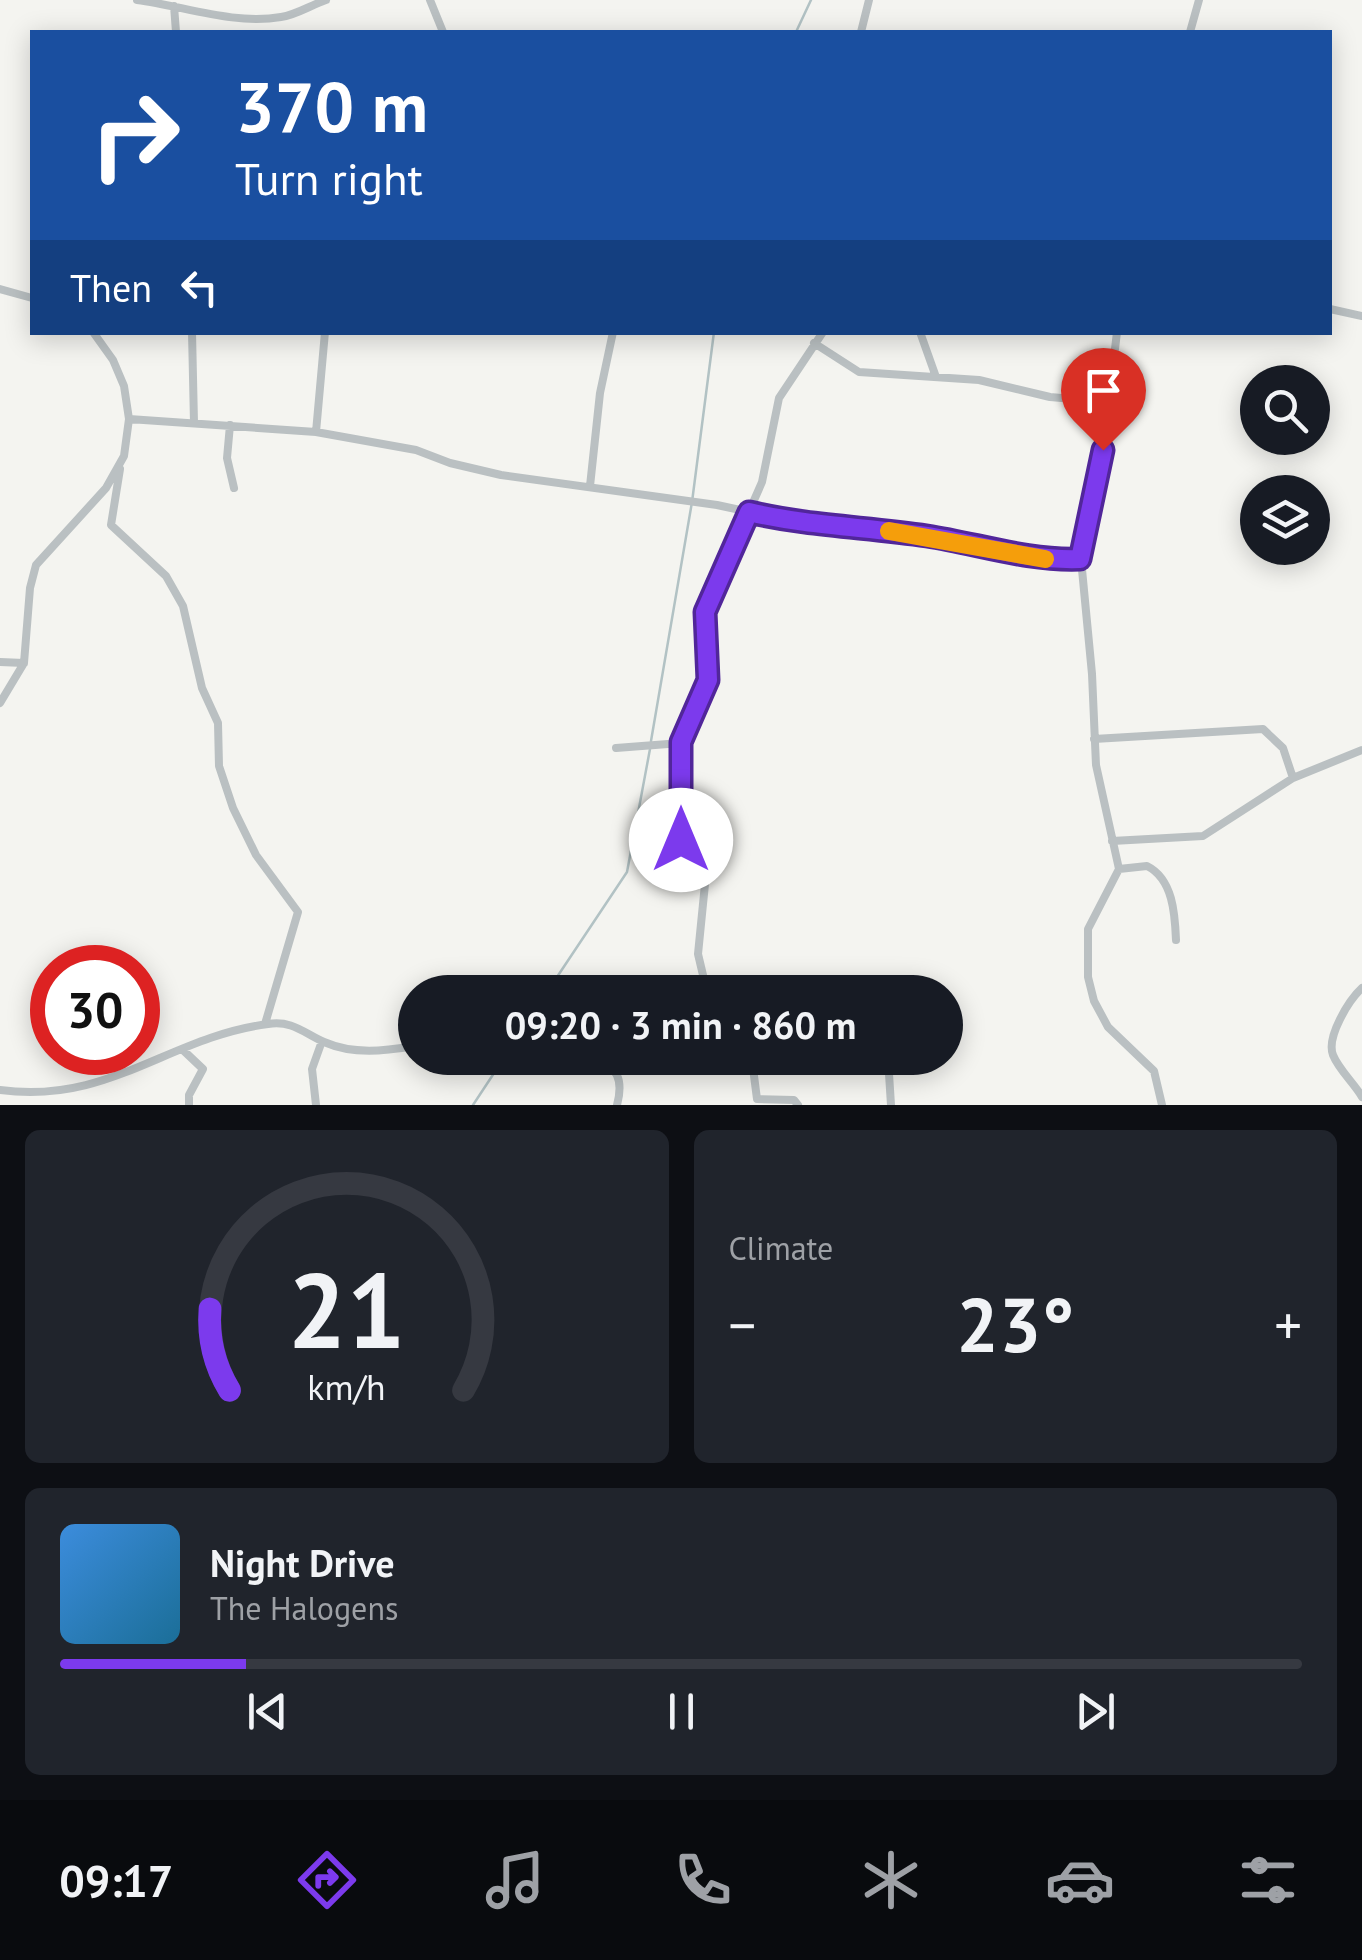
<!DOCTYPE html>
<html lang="en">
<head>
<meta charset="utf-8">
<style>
	body { margin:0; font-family:"PT Sans",sans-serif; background:#20242c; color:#f1f3f6; height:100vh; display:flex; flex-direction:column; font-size:38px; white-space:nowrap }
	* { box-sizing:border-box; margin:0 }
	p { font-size:32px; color:#9ea1a6 }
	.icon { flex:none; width:55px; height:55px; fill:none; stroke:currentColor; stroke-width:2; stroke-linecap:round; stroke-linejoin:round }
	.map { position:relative; height:1105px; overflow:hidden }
	.side { display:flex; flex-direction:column; gap:25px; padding:25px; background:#0d0f14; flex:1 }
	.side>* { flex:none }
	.top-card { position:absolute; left:30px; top:30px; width:1302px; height:305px; border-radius:0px; box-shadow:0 5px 25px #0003; background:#1a4fa0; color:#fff; overflow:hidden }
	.controls { position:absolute; left:1240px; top:365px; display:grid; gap:20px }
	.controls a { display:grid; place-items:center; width:90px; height:90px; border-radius:50%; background:#171b24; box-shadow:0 5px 25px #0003; font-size:50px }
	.speed { position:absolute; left:30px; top:945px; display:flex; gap:20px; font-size:50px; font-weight:700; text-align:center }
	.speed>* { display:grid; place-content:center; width:130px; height:130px; border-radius:50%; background:#171b24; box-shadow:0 5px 25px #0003; line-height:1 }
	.speed .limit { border:15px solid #d22; background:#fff; color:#111 }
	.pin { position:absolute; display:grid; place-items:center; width:85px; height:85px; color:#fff; margin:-102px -42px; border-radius:50% 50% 50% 0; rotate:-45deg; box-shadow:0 0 10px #0007 }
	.pin .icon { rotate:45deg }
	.me { position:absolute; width:110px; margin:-55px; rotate:0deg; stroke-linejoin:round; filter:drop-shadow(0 0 8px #0008) }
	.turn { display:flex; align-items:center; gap:35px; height:210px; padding:0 40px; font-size:45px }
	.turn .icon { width:130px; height:130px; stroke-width:2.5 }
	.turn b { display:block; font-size:70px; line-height:85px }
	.then { display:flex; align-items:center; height:95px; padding:0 40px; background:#0003; gap:20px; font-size:38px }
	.big { font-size:75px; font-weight:700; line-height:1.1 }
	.side .tile { flex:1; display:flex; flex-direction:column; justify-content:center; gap:15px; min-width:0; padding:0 35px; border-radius:15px; background:#20242c }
	.side .dial { align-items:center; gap:0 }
	.dial svg { height:260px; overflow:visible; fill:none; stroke:#363941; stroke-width:7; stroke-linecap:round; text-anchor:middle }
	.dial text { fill:#f1f3f6; stroke:none }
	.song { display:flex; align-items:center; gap:30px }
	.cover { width:120px; height:120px; border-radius:15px; background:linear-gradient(135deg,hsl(210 70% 55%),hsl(200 70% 35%)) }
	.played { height:10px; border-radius:5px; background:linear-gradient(90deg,#7c3aed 15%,#363941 15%) }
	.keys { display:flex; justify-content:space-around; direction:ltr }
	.heat { display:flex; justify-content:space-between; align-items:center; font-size:55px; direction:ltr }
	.side .tiles { flex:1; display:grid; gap:25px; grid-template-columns:1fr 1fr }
	.tile:last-child { grid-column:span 2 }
	.trip { position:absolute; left:398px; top:975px; width:565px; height:100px; border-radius:50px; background:#171b24; box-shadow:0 5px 25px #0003; font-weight:700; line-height:100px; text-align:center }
	.dock { display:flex; height:160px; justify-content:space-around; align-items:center; background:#090b0e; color:#9ea1a6 }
	.dock .icon { width:70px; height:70px }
	.dock .current { color:#7c3aed }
	.dock b { font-size:45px; color:#f1f3f6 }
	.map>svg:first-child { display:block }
</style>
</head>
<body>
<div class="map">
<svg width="1362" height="1105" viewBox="0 0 1362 1105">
	<rect width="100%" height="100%" fill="#f4f4f0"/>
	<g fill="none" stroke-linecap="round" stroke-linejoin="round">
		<path stroke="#b2c2c4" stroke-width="2.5" d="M796 32 811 0
			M651 741 692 502 714 332
			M547 992 627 872 650 749
			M473 1105 504 1058"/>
		<path stroke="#bac0c2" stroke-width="8" d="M137 0C184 6 233 25 281 17 296 15 311 5 326 0
			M430 0 443 32
			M174 6 176 32
			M861 32 869 0
			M1190 32 1199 0
			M0 289 32 298
			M1330 309 1362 316
			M192 332 194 423
			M920 332 936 377
			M1117 332 1103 450 1081 559 1092 674 1096 765 1119 869 1088 929V977L1094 1001 1108 1027 1154 1071 1162 1105
			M814 343 859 372 979 380 1050 397 1107 402
			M129 419 316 432 416 450 450 463 501 475 717 505 810 525 930 537 1011 555 1081 559
			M230 425 227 458 234 488
			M316 432 325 332
			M120 469 111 525 166 576 183 606 202 688 218 723 219 766 233 808 256 855 298 912 265 1024
			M590 486 600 393 613 332
			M0 662 24 663
			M0 703 24 663 30 588 36 565 106 488 124 456 129 419 124 386 113 360 93 332
			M1094 739 1263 729 1283 748 1293 778
			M616 748 681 743
			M1112 841 1203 836 1293 778 1362 750
			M1119 869 1147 866C1173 879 1175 914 1176 940
			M1362 988C1349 1000 1326 1037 1333 1055 1339 1070 1354 1083 1362 1097
			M707 992 698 954 706 874 682 845 680 811 681 743 708 680 705 612 762 482 779 398 823 332
			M184 1051 203 1069 189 1095V1105
			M563 1058C598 1061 629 1060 617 1105
			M730 1058 734 1064 753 1068 757 1099 794 1100 798 1105
			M888 1058 891 1105
			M0 1090C109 1105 168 1037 268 1024 292 1020 304 1033 324 1042 354 1055 384 1051 415 1046
			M316 1105 312 1069 322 1041"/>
	</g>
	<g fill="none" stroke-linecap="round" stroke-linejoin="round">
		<defs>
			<path id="route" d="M681 840V742L708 680 705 612 749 512C808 526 867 527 927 536 979 544 1027 561 1080 559L1103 450"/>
		</defs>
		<use href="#route" stroke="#51269a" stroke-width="25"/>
		<use href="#route" stroke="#7c3aed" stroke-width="18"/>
		<path stroke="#f59e0b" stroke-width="18" d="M889 531 1045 559"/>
	</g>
</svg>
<div class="controls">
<a><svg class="icon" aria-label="search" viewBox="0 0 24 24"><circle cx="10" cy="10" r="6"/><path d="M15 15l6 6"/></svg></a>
<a><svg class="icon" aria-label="layers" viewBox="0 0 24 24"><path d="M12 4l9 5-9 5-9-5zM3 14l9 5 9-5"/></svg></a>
</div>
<div class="speed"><div class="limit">30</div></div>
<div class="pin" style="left:1103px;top:450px;background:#d93025"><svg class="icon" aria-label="arrive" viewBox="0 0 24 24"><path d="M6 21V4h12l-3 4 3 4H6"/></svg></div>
<svg class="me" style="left:681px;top:840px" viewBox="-20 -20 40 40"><circle r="19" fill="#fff"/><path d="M0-13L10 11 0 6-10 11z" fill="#7c3aed"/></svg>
<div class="trip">09:20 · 3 min · 860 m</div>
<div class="top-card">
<div class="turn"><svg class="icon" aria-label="right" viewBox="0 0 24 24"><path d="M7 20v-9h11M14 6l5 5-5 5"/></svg><div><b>370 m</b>Turn right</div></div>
<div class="then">Then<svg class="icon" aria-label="left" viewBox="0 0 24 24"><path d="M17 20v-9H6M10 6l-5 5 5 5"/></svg></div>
</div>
</div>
<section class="side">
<div class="tiles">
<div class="tile dial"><svg viewBox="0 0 100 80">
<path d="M14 69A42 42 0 1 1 86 69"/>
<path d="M14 69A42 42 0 0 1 8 44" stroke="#7c3aed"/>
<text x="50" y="56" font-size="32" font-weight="700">21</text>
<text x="50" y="72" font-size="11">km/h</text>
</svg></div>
<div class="tile"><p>Climate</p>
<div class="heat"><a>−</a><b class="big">23°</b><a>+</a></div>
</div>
<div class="tile">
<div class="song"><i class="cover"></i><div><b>Night Drive</b><p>The Halogens</p></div></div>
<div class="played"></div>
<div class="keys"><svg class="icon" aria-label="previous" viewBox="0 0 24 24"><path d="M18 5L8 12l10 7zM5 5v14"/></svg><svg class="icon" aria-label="pause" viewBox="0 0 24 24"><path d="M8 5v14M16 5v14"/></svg><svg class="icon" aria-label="next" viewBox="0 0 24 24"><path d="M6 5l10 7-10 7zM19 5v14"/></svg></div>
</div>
</div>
</section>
<nav class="dock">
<b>09:17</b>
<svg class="icon current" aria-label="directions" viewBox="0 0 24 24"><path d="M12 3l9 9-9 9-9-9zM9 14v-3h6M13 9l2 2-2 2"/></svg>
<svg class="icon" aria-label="music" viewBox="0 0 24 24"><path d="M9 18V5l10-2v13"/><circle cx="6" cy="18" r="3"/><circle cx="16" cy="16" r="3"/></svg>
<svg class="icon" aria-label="phone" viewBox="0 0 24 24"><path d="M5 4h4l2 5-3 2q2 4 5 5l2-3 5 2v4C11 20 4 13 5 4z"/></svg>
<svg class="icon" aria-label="climate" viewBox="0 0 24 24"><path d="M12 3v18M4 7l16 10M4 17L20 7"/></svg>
<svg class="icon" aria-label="car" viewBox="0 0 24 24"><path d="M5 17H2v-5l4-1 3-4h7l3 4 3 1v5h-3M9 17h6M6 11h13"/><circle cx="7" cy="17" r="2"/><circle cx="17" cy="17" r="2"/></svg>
<svg class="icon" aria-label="filters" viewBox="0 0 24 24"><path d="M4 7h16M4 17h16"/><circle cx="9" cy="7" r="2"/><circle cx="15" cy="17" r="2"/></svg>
</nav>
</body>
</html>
